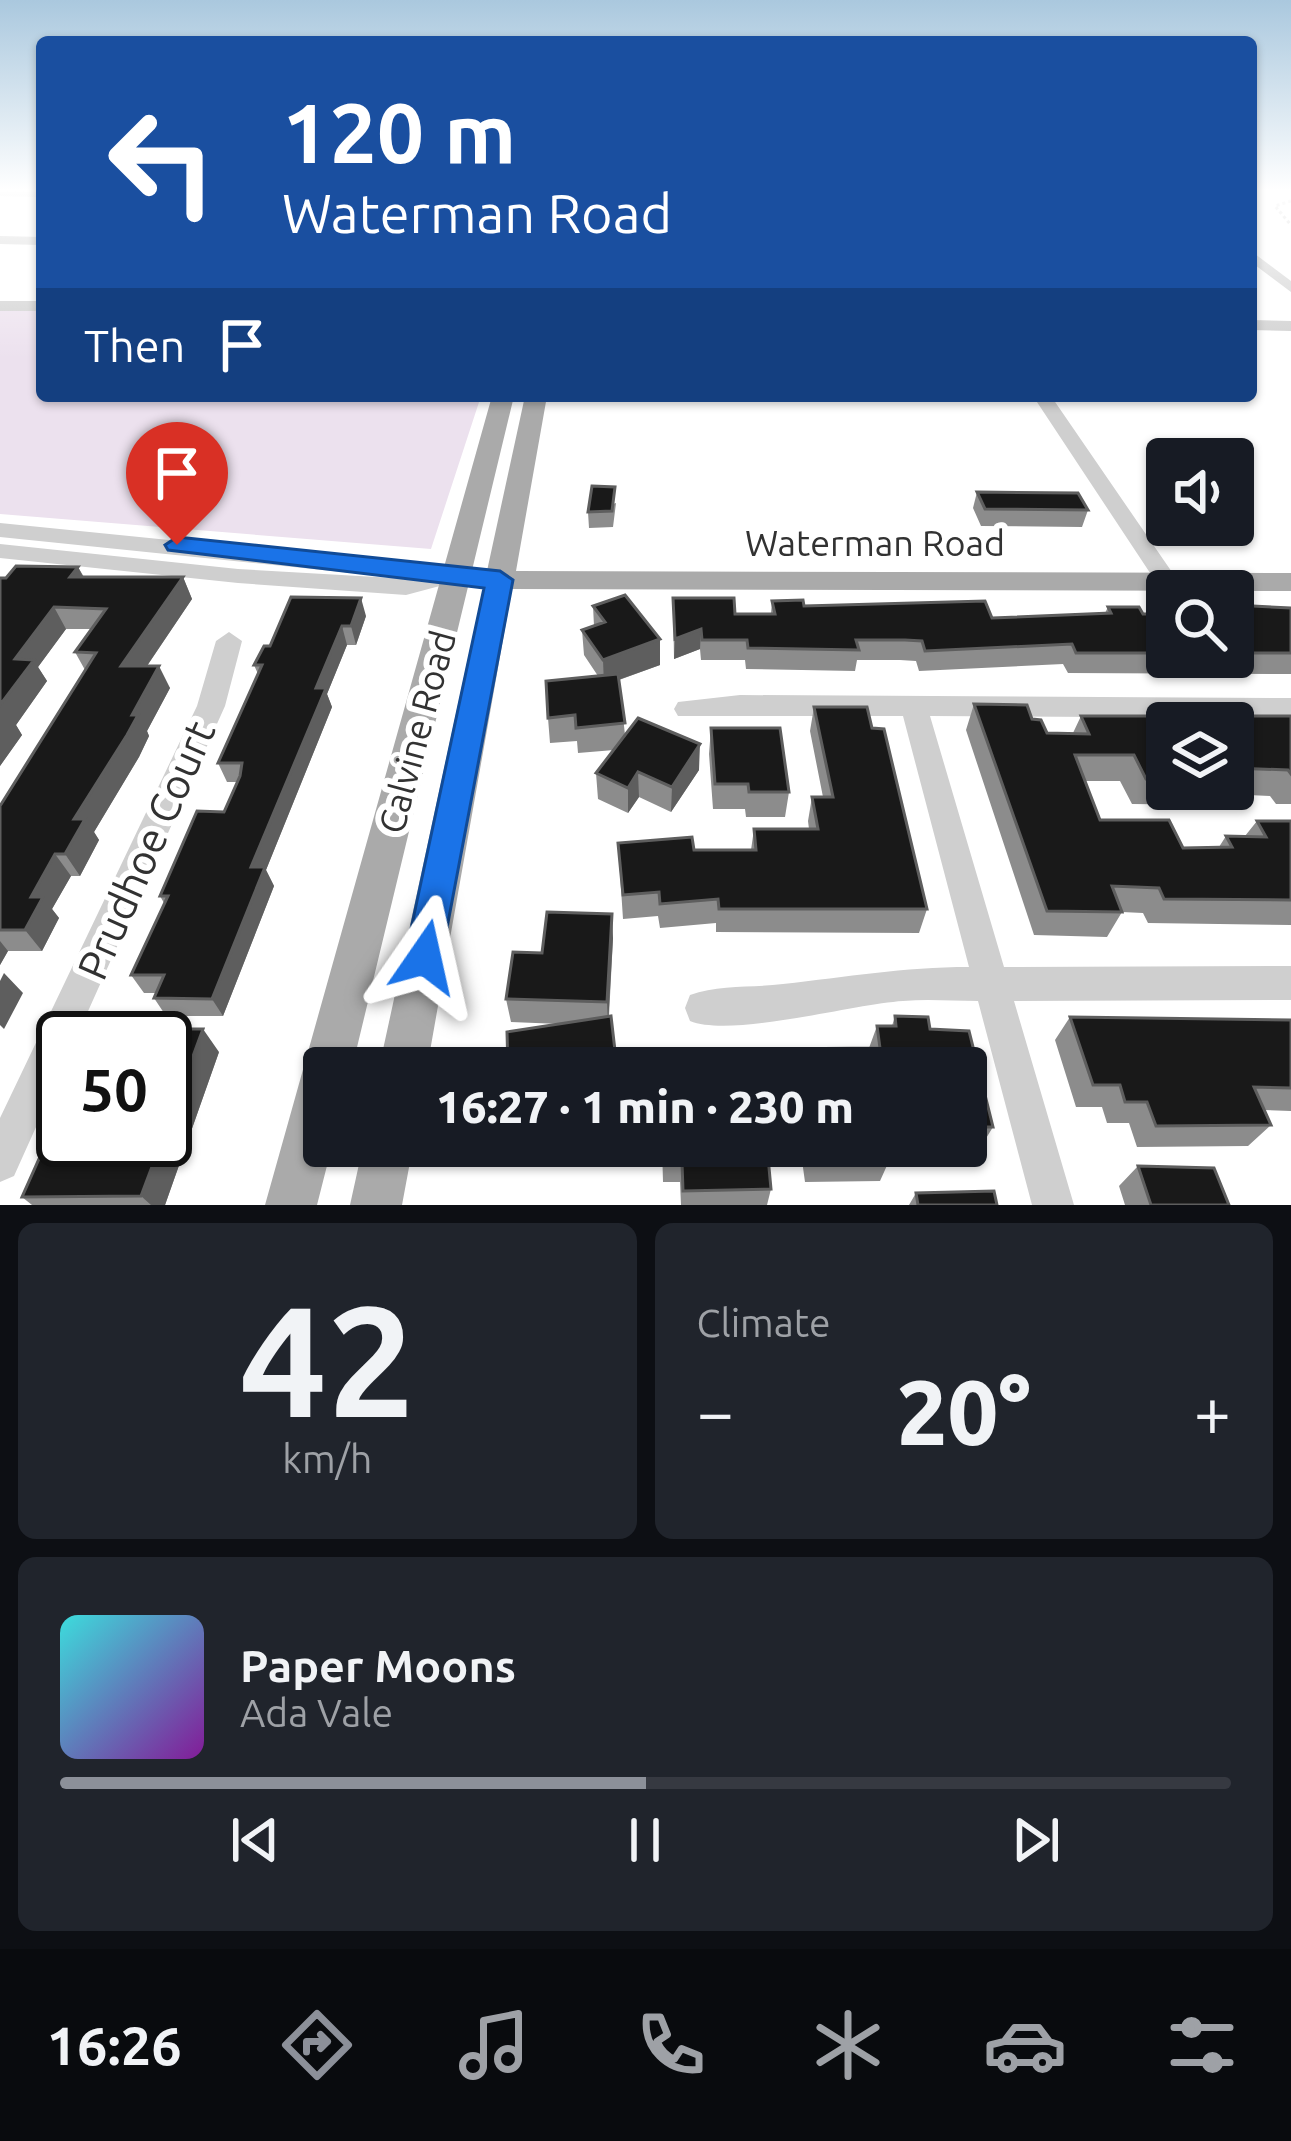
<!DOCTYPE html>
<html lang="en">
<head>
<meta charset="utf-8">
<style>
	body { margin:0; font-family:Ubuntu,sans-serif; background:#20242c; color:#f1f3f6; height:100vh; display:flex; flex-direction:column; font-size:45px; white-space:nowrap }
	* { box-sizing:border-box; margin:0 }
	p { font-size:39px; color:#9ea1a6 }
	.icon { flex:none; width:66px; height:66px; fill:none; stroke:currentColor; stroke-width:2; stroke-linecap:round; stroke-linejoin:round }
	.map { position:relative; height:1205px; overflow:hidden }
	.side { display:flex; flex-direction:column; gap:18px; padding:18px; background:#0d0f14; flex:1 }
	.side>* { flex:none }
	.guide { position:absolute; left:36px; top:36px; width:1221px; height:366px; border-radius:12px; box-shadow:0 3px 9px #0004; background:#1a4fa0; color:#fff; overflow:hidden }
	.buttons { position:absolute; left:1146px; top:438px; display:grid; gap:24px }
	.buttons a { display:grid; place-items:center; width:108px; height:108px; border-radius:12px; background:#171b24; box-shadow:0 3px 9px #0004; font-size:60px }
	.speed { position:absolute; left:36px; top:1011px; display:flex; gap:24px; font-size:60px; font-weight:700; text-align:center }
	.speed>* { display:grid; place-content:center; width:156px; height:156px; border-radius:50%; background:#171b24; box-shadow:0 3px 9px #0004; line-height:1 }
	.speed .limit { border:6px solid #111; border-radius:18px; background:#fff; color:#111 }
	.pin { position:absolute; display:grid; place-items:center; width:102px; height:102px; color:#fff; margin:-123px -51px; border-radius:50% 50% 50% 0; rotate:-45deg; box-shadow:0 0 12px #0007 }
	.pin .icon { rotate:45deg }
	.me { position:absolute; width:132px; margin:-66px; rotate:11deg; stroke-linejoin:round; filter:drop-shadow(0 0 9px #0008) }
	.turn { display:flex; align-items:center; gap:42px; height:252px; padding:0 48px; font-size:54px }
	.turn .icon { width:156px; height:156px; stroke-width:2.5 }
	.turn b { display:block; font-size:84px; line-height:102px }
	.then { display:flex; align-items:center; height:114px; padding:0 48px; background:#0003; gap:24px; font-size:45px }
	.big { font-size:90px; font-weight:800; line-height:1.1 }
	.side .card { flex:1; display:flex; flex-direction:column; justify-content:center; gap:18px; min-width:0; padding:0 42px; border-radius:18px; background:#20242c }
	.side .dial { align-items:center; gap:0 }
	.dial b { font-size:156px; line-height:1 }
	.song { display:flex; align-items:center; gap:36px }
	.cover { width:144px; height:144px; border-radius:18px; background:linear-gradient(135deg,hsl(180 70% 55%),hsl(290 70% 35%)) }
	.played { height:12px; border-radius:6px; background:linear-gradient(90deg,#8c9099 50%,#363941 50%) }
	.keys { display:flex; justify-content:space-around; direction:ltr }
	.heat { display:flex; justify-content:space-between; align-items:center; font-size:66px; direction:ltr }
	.side .tiles { flex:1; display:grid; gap:18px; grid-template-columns:1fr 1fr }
	.card:last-child { grid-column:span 2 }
	.trip { position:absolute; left:303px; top:1047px; width:684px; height:120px; border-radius:12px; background:#171b24; box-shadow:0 3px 9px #0004; font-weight:800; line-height:120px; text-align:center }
	.tabs { display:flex; height:192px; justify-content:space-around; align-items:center; background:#090b0e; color:#9ea1a6 }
	.tabs .icon { width:84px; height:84px }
	.tabs .selected { color:#8c9099 }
	.tabs b { font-size:54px; color:#f1f3f6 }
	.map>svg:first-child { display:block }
</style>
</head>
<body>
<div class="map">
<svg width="1291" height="1205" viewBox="0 0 1291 1205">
	<rect width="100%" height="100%" fill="#fff"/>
	<path fill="#ece1ee" d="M0 310 42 311V396H481L431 549 0 514Z"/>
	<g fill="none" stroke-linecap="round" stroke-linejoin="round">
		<path stroke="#c9c9c9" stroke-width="3" stroke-dasharray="3 3" stroke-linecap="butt" d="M1291 201 1275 206 1291 225"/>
		<path fill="#cfcfcf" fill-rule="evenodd" d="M0 190H42V197L0 196Z
			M0 236 42 237V245L0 244Z
			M1251 251 1291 281V292L1251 262Z
			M0 301H42V311H0Z
			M1251 320 1291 321V331L1251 330Z
			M1033 396H1051L1176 578 1180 583 1176 588H1160Z
			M0 523 499 573 511 580 499 587 451 583 406 595 238 583 0 558V544L238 569 411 579 0 537Z
			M229 632 242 641 225 706 76 1038H63V1067L14 1176 0 1182V1118L197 706 216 641Z
			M740 695 1291 698V718L930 716 1004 967 1291 966V1000L1014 1001 1074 1205H1032L978 1001C953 1001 928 999 903 1001 853 1004 732 1038 690 1021L685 1008 690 995C719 984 753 988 783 984 847 977 903 967 969 967L903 716H678L674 709 678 702Z"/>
		<path fill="#aaa" fill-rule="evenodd" d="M492 396H514L352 1068H324V1146H332L317 1205H265Z
			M525 396H547L516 571 1291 573V591L512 589 427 1068H379Z
			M363 1146H413L402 1205H350Z"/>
	</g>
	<path fill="#8c8c8c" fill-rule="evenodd" d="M977 492 1088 510 1082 527 981 526 973 508Z
		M616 503 613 527 589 528 588 512Z
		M78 567 84 577H183L192 599 147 666 170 688 147 731 149 736 139 757 94 832 99 840 80 876H71L52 909 59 918 42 951H8L0 965V806L85 670 75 652 92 629H66L38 667 47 681 16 725 22 735 0 766V578Z
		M673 598 735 614H771L772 601 804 606 992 618 1105 613 1108 607 1143 614H1167V657H1233V605L1291 608V674L1068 673 1063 664 919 671 916 661 900 660H857L855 671 746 669 745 660H701L700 649 674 659Z
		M593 606 660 639V665L619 680 625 735 699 770 671 812 639 797 628 813 598 799 596 773 614 750 578 753 577 741 550 743 548 718 598 676 584 655 582 630 594 626Z
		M366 616 356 645H347L327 694 332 707 266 870 274 886 223 1016H166L154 998 156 993H144L131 975 164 903 160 896 224 812 237 782H227L218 763 258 674 254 665 270 646Z
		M974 704 1032 719 1047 733H1073L1081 716H1291V804H1276L1270 796 1226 794 1219 805 1132 804 1120 781H1085L1100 820 1183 848 1219 847 1226 836H1245L1257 821H1291V925L1148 923 1143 913 1122 912 1107 937 1034 935 966 730ZM1167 723H1233V789H1167Z
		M814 707 872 728 927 909 919 933 716 932V923L660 928 658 916 623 919 618 843 694 850H751L754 829H809L808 821 812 797H823L810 731Z
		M711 728 789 792 785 817H746L745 809H713L709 754Z
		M613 938 609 1016 560 1024 511 1022 506 999 542 953Z
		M895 1016 928 1017 930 1029 969 1031 993 1127 980 1148H887L889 1161 880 1181 805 1182 800 1146H966V1068H766L770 1049 869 1048 877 1026H892Z
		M1070 1017 1291 1020V1111L1264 1110 1271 1125 1248 1146 1137 1147 1129 1123H1107L1102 1107H1076L1055 1040Z
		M219 1052 165 1205H32L22 1197 76 1150Z
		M514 1146H568L516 1155Z
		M662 1146H767L771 1189 767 1205H681L680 1182H663Z
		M1138 1166 1229 1205H1125L1119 1186Z
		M916 1193 997 1205H909Z"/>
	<path fill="#5e5e5e" d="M78 567 89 588 70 577Z
		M183 577 192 599 132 688 121 666Z
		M361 598 366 616 356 645 351 626Z
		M54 607 66 629 38 667 47 681 16 725 22 735 0 766V705L15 659Z
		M342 626 347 645 327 694 332 707 266 870 274 886 223 1016 212 999 251 867 316 688Z
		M701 629 700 649 674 659 675 639Z
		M660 639V665L604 685 603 660Z
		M159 666 170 688 147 731 149 736 139 757 94 832 99 840 80 876 65 854 74 819Z
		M700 744 699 770 671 812 672 787Z
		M638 772 639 797 628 813V788Z
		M55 854 71 876 52 909 59 918 42 951 25 930 31 897Z
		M612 914 613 938 608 1025 607 1002Z
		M0 941 8 951 0 965Z
		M4 973 23 993 4 1029 0 1025V981Z
		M203 1029 219 1052 165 1205H151L141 1196 162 1140H165V1132Z"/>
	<path fill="#191919" stroke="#5e5e5e" stroke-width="3" d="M592 486 615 487 612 511 588 512Z
		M977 492 1078 493 1088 510 985 509Z
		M16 566 78 567 70 577H183L121 666H159L132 715H138L127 735 74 819H85L65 854H55L31 897H43L25 930H0V806L96 653 75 652 106 609 54 607 15 659 34 660 0 705V578H6Z
		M625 595 660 639 603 660 582 630 605 622 593 606Z
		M291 597 361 598 351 626H342L316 688H326L251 867H265L212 999 154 998 164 975H131L168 896H160L197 811 224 812 240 776 242 763H218L262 665H254L264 646H270Z
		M673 598H734L735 614H775L772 601 803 600 804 606 985 601 992 618 1111 613 1108 607H1139L1143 614H1167V653H1076L1072 644 925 651 922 641 905 640H856L859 650 748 648 747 640H702L701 629 675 639Z
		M1233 605 1291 608V653H1233Z
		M618 674 625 723 576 728 575 715 548 718 546 681Z
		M974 704 1027 705 1032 719 1041 720 1047 733 1089 734 1081 716H1291V774L1288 770 1233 768V723H1167V779H1146L1134 755H1075L1100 820H1169L1183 848 1232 847 1226 836 1266 837 1257 821H1291V900L1164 899 1159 888 1112 886 1122 912 1047 911Z
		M814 707H867L872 728 884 729 927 909H719L718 899 660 904 659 892 623 895 618 843 692 837 694 850H756L754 829H818L812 797H833Z
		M638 718 700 744 672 787 638 772 628 788 596 773Z
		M711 728H780L789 792H749L748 784H715Z
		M547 912 612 914 607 1002 506 999 513 952 542 953Z
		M611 1016 617 1068H508L507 1032Z
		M895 1016 928 1017 930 1029 969 1031 993 1127H966V1068H772L770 1049 880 1048 877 1026H896Z
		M1070 1017 1291 1020V1088L1254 1087 1271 1125 1156 1126 1147 1102H1125L1120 1085H1093Z
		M96 1029H203L165 1132V1038H92Z
		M80 1140H162L141 1196 22 1197 43 1150H76Z
		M663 1146H767L771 1189 683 1191 682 1162H664Z
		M809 1146H886L889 1161 812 1162Z
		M1138 1166 1214 1168 1229 1205H1151Z
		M994 1191 997 1205H918L916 1193Z"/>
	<linearGradient id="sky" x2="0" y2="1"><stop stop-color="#aac8de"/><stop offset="0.53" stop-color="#fff"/><stop offset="1" stop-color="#fff" stop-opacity="0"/></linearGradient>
	<rect width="1291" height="359" fill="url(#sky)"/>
	<path fill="#1a73e8" stroke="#114b97" stroke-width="3" d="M177 537 500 571 513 580 439 970 425 976 411 970 405 957 484 588 168 550 165 545Z"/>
	<g text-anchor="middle" stroke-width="12" stroke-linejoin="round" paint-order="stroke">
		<g font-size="36" fill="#323232" stroke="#fff">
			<text x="875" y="556">Waterman Road</text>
			<text transform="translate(417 732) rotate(-75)" y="13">Calvine Road</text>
		</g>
		<g font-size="42" fill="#323232" stroke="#fff">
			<text transform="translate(146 850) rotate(-66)" y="15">Prudhoe Court</text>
		</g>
	</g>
</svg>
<div class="buttons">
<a><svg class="icon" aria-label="sound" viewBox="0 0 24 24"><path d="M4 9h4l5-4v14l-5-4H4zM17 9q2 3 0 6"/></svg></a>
<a><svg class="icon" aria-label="search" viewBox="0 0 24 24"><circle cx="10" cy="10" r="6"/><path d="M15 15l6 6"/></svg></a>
<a><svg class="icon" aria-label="layers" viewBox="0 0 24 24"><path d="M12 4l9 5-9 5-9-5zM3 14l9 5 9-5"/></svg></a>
</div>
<div class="speed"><div class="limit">50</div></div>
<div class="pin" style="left:177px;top:545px;background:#d93025"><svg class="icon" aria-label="arrive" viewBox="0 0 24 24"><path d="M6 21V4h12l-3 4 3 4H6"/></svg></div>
<svg class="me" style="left:425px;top:957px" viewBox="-20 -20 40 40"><path d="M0-17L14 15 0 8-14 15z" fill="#1a73e8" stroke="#fff" stroke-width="4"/></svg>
<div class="trip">16:27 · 1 min · 230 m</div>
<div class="guide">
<div class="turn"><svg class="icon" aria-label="left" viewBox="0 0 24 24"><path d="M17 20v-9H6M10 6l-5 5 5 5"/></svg><div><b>120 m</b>Waterman Road</div></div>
<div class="then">Then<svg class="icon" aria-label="arrive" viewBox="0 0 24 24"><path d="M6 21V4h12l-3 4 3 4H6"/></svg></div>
</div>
</div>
<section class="side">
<div class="tiles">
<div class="card dial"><b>42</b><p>km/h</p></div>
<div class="card"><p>Climate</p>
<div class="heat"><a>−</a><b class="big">20°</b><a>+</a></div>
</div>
<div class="card">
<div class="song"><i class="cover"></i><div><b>Paper Moons</b><p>Ada Vale</p></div></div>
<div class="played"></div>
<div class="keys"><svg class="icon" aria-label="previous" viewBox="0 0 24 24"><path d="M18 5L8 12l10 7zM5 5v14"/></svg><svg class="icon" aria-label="pause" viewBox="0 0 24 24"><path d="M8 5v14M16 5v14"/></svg><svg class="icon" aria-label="next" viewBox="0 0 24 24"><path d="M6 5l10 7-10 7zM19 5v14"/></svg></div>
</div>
</div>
</section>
<nav class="tabs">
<b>16:26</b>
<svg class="icon selected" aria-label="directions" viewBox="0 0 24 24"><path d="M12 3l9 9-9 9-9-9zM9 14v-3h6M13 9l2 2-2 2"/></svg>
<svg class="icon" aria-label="music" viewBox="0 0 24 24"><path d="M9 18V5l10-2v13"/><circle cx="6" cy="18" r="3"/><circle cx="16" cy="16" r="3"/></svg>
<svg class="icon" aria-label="phone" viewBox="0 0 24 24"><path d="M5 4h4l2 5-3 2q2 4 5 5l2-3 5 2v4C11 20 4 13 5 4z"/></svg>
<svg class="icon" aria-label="climate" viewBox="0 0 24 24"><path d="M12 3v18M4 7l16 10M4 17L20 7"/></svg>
<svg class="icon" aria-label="car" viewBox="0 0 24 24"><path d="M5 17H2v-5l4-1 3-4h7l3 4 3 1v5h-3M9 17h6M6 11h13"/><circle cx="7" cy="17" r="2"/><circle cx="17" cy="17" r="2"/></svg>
<svg class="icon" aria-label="filters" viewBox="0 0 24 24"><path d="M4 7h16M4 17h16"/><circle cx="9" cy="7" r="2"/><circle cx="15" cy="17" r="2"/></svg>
</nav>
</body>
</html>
